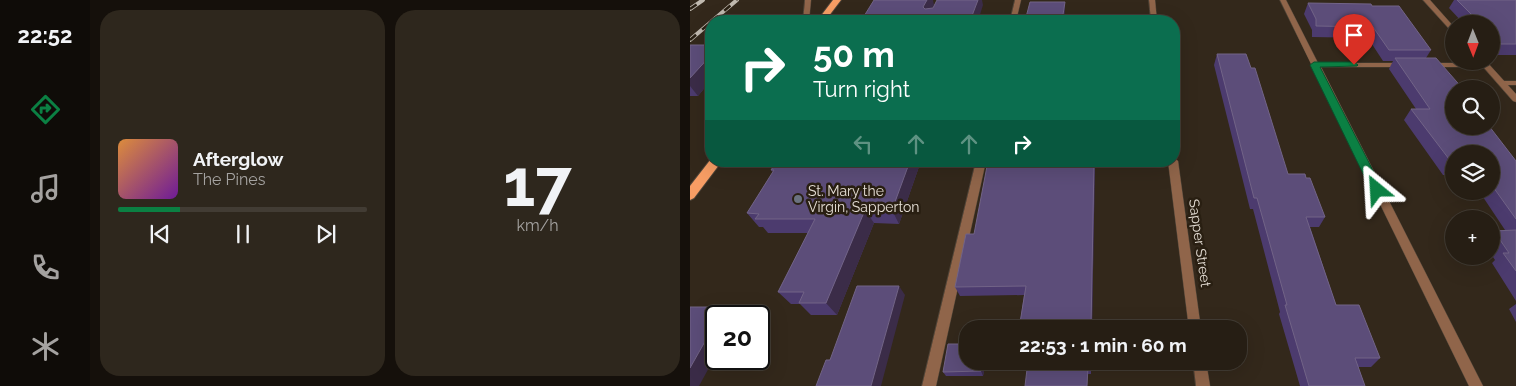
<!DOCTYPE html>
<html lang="en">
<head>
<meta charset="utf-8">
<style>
	body { margin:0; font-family:Raleway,sans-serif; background:#2e271d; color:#f1f3f6; height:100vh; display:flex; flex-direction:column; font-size:19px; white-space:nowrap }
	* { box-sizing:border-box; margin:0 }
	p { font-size:16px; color:#a4a2a0 }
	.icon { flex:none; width:28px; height:28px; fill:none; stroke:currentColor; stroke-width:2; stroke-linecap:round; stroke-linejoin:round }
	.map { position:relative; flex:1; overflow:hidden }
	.drawer { display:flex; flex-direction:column; gap:10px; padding:10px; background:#15100b; width:600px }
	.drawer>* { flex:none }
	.guide { position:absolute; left:15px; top:15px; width:475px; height:152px; border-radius:20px; box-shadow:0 5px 20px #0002,0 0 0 1px #423c34; background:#0b6e4f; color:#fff; overflow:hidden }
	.needle { width:32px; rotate:179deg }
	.tools { position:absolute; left:755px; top:15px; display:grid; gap:10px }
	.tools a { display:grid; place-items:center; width:55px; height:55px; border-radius:50%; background:#261e14; box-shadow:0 5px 20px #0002,0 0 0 1px #423c34; font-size:25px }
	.speed { position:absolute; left:15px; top:305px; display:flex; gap:10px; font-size:25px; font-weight:700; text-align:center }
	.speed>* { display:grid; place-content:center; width:65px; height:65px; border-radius:50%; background:#261e14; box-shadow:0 5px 20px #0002,0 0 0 1px #423c34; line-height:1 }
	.speed .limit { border:2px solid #111; border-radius:8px; background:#fff; color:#111 }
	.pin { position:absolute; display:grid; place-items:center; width:42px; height:42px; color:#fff; margin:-51px -21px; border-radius:50% 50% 50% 0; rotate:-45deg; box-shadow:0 0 5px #0007 }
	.pin .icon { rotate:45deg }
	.me { position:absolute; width:55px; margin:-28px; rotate:333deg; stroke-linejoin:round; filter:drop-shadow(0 0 4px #0008) }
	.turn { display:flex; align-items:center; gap:18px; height:105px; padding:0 25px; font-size:22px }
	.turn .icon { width:65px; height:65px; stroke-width:2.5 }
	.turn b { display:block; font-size:35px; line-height:42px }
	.lanes { display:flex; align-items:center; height:48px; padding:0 25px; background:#0003; justify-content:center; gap:25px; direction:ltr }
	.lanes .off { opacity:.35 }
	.drawer .widget { flex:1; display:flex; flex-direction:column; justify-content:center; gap:8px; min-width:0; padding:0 18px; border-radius:20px; background:#2e271d }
	.drawer .dial { align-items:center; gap:0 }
	.dial b { font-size:65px; line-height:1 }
	.song { display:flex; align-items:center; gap:15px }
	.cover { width:60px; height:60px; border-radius:8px; background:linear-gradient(135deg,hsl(30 70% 55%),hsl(280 70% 35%)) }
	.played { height:5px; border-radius:2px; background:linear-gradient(90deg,#0b8043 25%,#423c34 25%) }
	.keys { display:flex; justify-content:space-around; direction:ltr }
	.drawer .tiles { flex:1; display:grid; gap:10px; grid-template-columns:repeat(2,1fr) }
	.trip { position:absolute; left:269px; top:320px; width:288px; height:50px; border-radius:20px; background:#261e14; box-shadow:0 5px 20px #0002,0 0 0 1px #423c34; font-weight:700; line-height:50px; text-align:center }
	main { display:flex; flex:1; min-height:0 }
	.dock { display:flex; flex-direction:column; width:90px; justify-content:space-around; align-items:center; background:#0f0c08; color:#a4a2a0 }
	.dock .icon { width:35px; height:35px }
	.dock .selected { color:#0b8043 }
	.dock b { font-size:22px; color:#f1f3f6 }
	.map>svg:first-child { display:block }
</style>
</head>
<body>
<main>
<nav class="dock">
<b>22:52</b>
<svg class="icon selected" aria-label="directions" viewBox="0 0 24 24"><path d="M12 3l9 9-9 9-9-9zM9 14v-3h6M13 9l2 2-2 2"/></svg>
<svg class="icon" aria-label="music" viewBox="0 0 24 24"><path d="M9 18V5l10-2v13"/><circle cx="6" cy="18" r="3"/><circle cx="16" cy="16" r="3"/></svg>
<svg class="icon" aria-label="phone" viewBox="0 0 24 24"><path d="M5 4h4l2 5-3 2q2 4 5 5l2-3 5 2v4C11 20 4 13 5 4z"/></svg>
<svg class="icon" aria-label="climate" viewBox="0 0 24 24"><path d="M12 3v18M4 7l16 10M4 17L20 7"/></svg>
</nav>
<section class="drawer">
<div class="tiles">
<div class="widget">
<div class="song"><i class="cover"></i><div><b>Afterglow</b><p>The Pines</p></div></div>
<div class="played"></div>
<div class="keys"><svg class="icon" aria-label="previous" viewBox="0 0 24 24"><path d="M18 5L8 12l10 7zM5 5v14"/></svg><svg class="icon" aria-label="pause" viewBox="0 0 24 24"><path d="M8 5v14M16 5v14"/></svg><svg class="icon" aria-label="next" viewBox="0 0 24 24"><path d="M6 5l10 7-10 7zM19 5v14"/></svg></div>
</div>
<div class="widget dial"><b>17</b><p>km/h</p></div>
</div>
</section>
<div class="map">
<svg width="826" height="386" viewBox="0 0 826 386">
	<rect width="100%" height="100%" fill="#33281b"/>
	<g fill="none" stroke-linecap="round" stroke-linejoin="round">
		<defs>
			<path id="lane" d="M115 0H121L119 21H113Z
				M325 0H331L326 21H320Z
				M590 0H596L628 63H714L718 65 714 67H631L793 386H779L623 67 620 65 621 64Z
				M736 63H795L799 65 795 67H739L735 65Z
				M809 81H826V85H812L808 83Z
				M286 161H296L246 386H232Z"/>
			<path id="street" d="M459 0H465L467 21H461Z
				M733 0H740L764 27V33L762 32Z
				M788 61H796L826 94V102L823 101Z
				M484 158 488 161 511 329H499L478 161H484Z
				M503 361H516L520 386H506Z"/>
			<path id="primary" d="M143 0H151L135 21H127Z
				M21 159V161H32L4 198 0 200V186Z"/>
		</defs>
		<use href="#lane" stroke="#4f4539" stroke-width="1"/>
		<use href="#street" stroke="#4f4539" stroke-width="1"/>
		<use href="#primary" stroke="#4f4539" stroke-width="2"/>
		<use href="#lane" fill="#90654a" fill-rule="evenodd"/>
		<use href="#street" fill="#90654a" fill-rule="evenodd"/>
		<use href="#primary" fill="#f79d64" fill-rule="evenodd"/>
		<defs>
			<path id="rail" d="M0 9 13 0
				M22 21 47 0
				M0 40 21 22"/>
		</defs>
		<use href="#rail" stroke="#c0b9af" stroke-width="4"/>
		<use href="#rail" stroke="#291f12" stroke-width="2.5" stroke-dasharray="8" stroke-linecap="butt"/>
	</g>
	<path fill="#4c3b6e" d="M764 0H826V55H803L801 53V24H774L759 8Z
		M618 3 682 6 741 50 736 58 826 161V301L802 263 805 260 801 254V233L804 231 815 230 789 191H801V154H764V175H753L714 120 721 109H726L699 69 703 61H693L678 38 622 37V30L614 14Z
		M0 45H21V80L8 96H0Z
		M527 54 598 174 635 217 629 227H620L646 305 690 358 681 367H668L675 386H610L589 314 590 312 563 209H560L524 65Z
		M87 161H231L209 224 184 223 147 315H121L110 304H101L88 292 118 233H78L73 227H69L57 213 83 172 81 170Z
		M405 161 402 329H329L334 295 270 296 265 287 284 234Z
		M826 304V322L819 309Z
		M278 361H296L293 376H256L253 372Z
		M338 361H401V374H398Z"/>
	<path fill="#3b2c48" d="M237 0H243L244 5 237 20 233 7Z
		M288 0H292L293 5 288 21H280Z
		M375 2V12L374 21H372Z
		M21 55V80L8 96 0 86V78Z
		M220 161H231L209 224 202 210Z
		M405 161 402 329H401Z
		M175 210 184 223 147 315 136 303Z
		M209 286 215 295 191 386H181Z
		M35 307 47 316H30Z
		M26 322V355L9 386H0V368Z
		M293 361H296L293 376 291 371Z"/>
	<path fill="#5c4d79" stroke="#726487" d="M184 0H237L233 7 235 9 243 8 247 0H288L280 21H171Z
		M767 0H826V44H811L801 34V24H791Z
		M340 2H375L372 21H335Z
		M618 3 681 4 682 6H709L741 50H699L683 27 626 26V19Z
		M0 45H21V55L0 78Z
		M527 54H556L561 68H565L598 174H615L616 178H620L635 217H616L646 305H669L690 358H665L675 386H619L595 305H597L567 198H564Z
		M705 58H746L773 89H764V126H799L826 161V219L801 184V154H764V164L762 163 721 109H740Z
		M87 161H220L202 210H175L136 303H109L114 292H88L125 219H65L69 214 57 213 84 170H81Z
		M298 161H404L401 329H329L336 286 265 287 276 234H284Z
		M826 230V271L813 253H819L804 231Z
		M167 286H209L181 386H126L136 360H140Z
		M0 307H35L30 316H26V322L0 368Z
		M258 344H278V361H293L291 371 253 372Z
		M338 361H401V366H398L397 386H335Z"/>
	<path fill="#0b8043" stroke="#07532c" d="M664 62 668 65 667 66 630 67 693 190 687 194 681 190 620 65 624 62Z"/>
	<circle fill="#6b7280" stroke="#291f12" stroke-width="2" cx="108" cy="199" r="5"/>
	<g text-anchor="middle" stroke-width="5" stroke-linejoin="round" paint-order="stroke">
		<g font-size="14" fill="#e5ded5" stroke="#291f12" text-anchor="start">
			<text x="118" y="196">St. Mary the<tspan x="118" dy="16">Virgin, Sapperton</tspan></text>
		</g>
		<g font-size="14" fill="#e5ded5" stroke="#291f12">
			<text transform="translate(510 243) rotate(82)" y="5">Sapper Street</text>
		</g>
	</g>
</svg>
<div class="tools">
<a><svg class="needle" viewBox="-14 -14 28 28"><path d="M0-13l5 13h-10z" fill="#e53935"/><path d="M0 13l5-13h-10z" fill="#a4a2a0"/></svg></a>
<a><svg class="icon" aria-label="search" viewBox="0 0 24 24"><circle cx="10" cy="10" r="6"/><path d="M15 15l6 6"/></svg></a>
<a><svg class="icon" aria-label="layers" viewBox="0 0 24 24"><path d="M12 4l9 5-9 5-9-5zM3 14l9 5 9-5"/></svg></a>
<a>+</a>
</div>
<div class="speed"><div class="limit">20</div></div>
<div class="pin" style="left:664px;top:65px;background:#d93025"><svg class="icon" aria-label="arrive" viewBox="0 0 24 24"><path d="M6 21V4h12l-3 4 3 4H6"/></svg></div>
<svg class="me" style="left:687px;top:190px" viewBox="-20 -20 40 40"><path d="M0-17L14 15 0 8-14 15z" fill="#0b8043" stroke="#fff" stroke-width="4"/></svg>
<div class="trip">22:53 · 1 min · 60 m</div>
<div class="guide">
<div class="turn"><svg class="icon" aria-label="right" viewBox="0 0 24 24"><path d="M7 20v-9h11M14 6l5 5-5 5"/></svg><div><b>50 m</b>Turn right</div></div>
<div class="lanes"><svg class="icon off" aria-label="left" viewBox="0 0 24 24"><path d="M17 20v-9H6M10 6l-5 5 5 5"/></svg><svg class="icon off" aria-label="ahead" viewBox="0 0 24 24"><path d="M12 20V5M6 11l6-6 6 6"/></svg><svg class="icon off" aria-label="ahead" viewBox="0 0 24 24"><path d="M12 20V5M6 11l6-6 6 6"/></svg><svg class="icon" aria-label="right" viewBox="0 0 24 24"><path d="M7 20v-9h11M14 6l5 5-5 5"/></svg></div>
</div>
</div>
</main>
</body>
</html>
